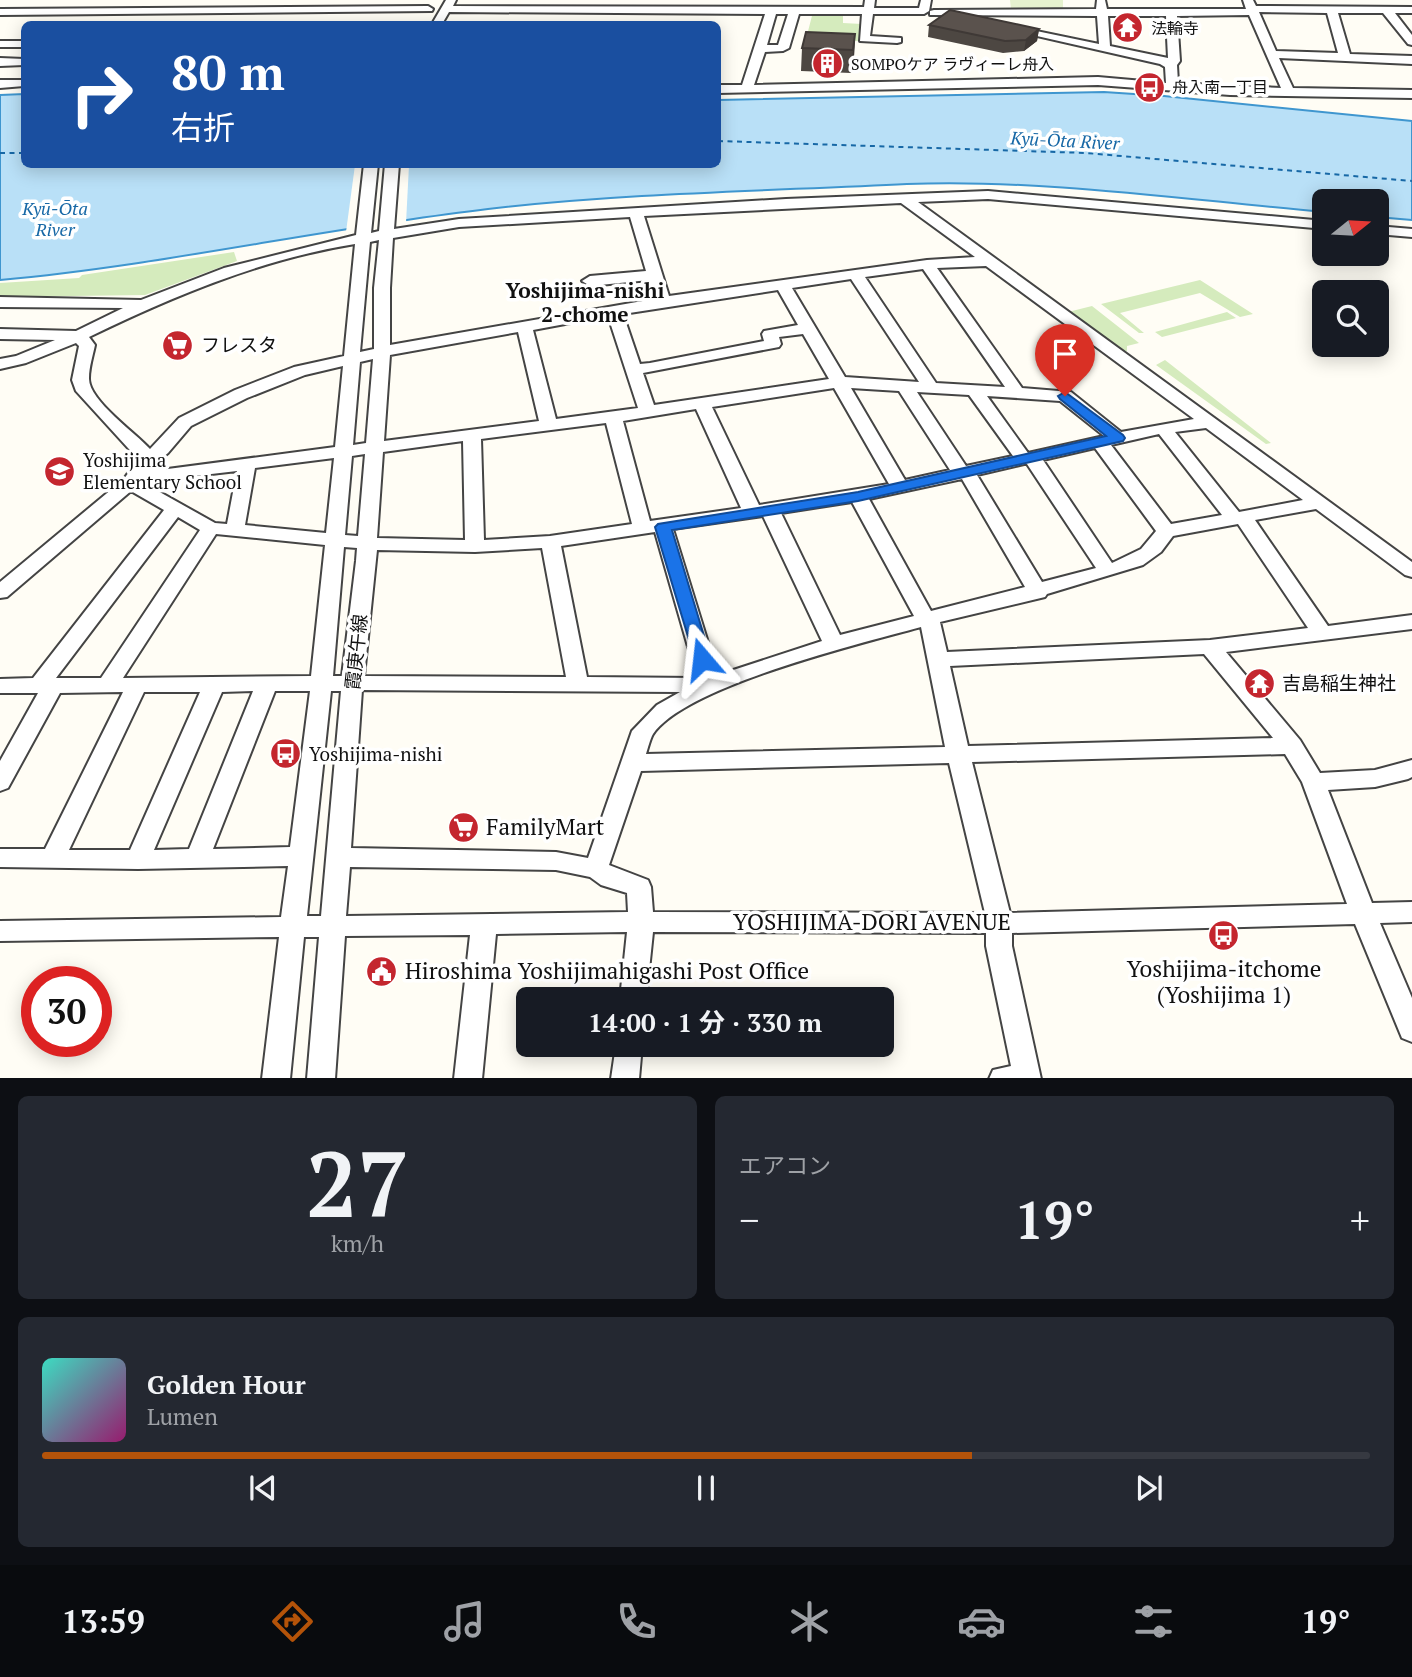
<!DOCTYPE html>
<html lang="ja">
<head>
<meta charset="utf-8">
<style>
	body { margin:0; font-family:"PT Serif","Noto Sans JP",serif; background:#242831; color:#f1f3f6; height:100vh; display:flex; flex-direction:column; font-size:26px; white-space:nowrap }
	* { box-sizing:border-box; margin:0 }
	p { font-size:23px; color:#9ea1a6 }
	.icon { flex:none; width:38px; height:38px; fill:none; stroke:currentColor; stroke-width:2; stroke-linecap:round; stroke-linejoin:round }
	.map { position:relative; height:1078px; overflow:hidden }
	.sheet { display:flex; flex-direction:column; gap:18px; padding:18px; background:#0d0f14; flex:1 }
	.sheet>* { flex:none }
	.hud { position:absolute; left:21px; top:21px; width:700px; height:147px; border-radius:10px; box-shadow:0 4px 18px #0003; background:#1a4fa0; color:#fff; overflow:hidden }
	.needle { width:46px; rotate:72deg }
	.tools { position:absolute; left:1312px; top:189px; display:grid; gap:14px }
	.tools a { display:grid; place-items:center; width:77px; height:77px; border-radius:10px; background:#171b24; box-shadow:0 4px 18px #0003; font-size:35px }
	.speed { position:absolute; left:21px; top:966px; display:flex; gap:14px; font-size:35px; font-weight:700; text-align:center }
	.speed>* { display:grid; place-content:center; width:91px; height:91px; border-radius:50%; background:#171b24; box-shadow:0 4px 18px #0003; line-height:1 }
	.speed .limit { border:10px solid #d22; background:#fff; color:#111 }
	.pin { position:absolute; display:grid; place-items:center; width:60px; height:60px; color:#fff; margin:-72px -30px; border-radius:50% 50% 50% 0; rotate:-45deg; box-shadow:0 0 7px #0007 }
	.pin .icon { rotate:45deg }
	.me { position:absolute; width:77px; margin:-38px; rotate:343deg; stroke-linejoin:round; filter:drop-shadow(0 0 5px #0008) }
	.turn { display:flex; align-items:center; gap:24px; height:147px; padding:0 35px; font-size:32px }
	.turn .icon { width:91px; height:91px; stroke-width:2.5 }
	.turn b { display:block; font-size:49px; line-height:60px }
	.big { font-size:52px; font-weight:700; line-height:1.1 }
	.sheet .card { flex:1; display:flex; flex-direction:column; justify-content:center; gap:10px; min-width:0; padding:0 24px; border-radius:10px; background:#242831 }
	.sheet .dial { align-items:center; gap:0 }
	.dial b { font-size:91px; line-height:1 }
	.song { display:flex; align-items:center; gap:21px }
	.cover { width:84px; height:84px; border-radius:10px; background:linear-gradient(135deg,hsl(170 70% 55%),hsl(320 70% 35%)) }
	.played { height:7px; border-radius:4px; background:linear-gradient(90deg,#b45309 70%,#363941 70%) }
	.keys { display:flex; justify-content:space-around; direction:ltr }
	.heat { display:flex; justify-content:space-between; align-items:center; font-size:38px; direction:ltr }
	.sheet .tiles { flex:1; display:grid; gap:18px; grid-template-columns:1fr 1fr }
	.card:last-child { grid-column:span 2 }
	.trip { position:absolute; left:516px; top:987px; width:378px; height:70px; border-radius:10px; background:#171b24; box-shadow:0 4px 18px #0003; font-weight:700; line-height:70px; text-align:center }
	.dock { display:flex; height:112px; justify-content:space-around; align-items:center; background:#090b0e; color:#9ea1a6 }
	.dock .icon { width:49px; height:49px }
	.dock .on { color:#b45309 }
	.dock b { font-size:32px; color:#f1f3f6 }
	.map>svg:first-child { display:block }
</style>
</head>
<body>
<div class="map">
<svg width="1412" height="1079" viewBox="0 0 1412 1079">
	<rect width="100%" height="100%" fill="#fffdf5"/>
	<path fill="#d5ebbd" d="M813 12H843V23L862 24 860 41 806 39Z
		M234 252 237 261 145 295 0 297V283L79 278 82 275Z
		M1200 280 1253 314 1240 317 1200 293 1120 313 1144 333H1139L1101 304Z
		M1092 306 1139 343 1127 346V351L1121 353 1068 312Z
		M1227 312 1236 318 1162 337 1155 332Z
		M1165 360 1271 443 1266 444 1156 365Z"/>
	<path fill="#e6f2cf" d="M1010 0H1063V10L1011 9Z"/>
	<path fill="#b9e0f7" stroke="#3f96cf" stroke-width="2" d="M1104 92 1164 96 1412 121V220L1377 217V201H1325V212C1186 200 1046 179 907 184 768 191 627 193 488 209 325 228 164 265 0 280V95L24 94V164H718V100Z"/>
	<path fill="#fffdf5" d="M355 165H409L406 223 346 232Z"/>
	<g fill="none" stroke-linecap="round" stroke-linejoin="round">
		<path stroke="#1768a6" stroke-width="2" stroke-dasharray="5 4.5" stroke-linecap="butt" d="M718 141 1086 153 1412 181
			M0 153H24"/>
		<defs>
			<path id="minor" d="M446 0H456L453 6 864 7 865 0H875L874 8H919L921 0H931L929 11 924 14H873L870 36 901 38V42L897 43 860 41 862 14H799L789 48 783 51 765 52 754 85 1098 77 1166 83 1165 67 1160 64 1006 29 1012 26 1099 44 1097 16 930 15V11L934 10 1096 9 1097 0H1105L1107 9H1246L1243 0H1253L1256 6 1412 7V13H1395L1412 35V45L1408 44 1383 13H1338L1350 54 1412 56V64L1279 58 1293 88 1412 90V98L1230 95 1098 85 718 93V85H742L765 14 449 12 442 24H432ZM1259 12 1327 13 1338 53 1276 51ZM776 14H788L778 45H767ZM1249 15 1281 88 1178 83 1177 65 1180 61 1177 16ZM1108 16H1166L1168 58 1110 46Z
				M428 6 433 9 432 11 0 15V9Z
				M0 41H24V47H0Z
				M0 58 24 59V65L0 66Z
				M0 80H24V86L0 88Z
				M364 164H378L371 233 379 231 385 164H399L394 229 459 219 786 199 988 191 1325 221V229L988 199 918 202 1412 562V577L1405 575 1316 509 1255 520 1328 626 1412 615V629L1226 652 1300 740 1320 773 1375 770 1412 760V777L1408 779 1375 787 1328 790 1372 903 1412 902V922L1380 923 1412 998V1042L1402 1038 1355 924 1012 933V946L1041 1079H989L993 1070 1011 1066 986 946V933L653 932 646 999H620L627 932 496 934 482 1079H454L470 935 345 936 335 1079H307L319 937H304L290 1079H262L279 937 0 941V921L281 917 288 866 138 869 0 867V849H45L123 692 60 693 8 788 0 791V761L38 693H0V679L33 678 164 510 131 491 7 597 0 598V582L124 479 138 459 76 391 72 380 79 346 76 343 26 363 0 369V359L16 356 55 340 0 339V329L76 331 123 308 0 307V297L141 300 224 268 356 235ZM901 203 975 257 927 260 669 296 644 216ZM630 217 646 271 590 276 582 281 590 286 649 280 654 299 390 345V288L393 238 459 227ZM379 240 374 288V349L360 352 370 242ZM355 244 344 356 294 367 235 390 179 418 150 449C136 433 88 400 89 378 89 367 93 355 95 345L89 337C173 296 262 259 355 244ZM986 266 1194 419 1121 432 1071 392 1022 388 937 268ZM923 269 1005 387 936 383 865 277ZM851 279 919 382 845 377 792 288ZM778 290 798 325 764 331 762 334 764 341 650 363 640 364 623 314ZM608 316 638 408 556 419 533 330ZM518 332 539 421 384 441 390 355ZM803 334 829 379 654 405 643 373 779 347 781 344 779 337ZM373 359 366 443 353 445 360 362ZM343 366 335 447 160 470 149 469 168 453 191 426 247 398 305 375ZM834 388 889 484 759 505 712 407ZM851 388 899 391 950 470 905 480ZM917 392 969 395 1013 456 966 466ZM987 396 1060 401 1104 436 1028 453ZM696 409 741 508 650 521 623 421ZM606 423 632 524 550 536 484 540 481 439ZM1206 428 1303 500 1239 512 1175 432ZM1159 434 1222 515 1171 524 1111 445ZM463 441 465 540 377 538 383 452ZM1095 448 1156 531 1141 549 1112 563 1043 460ZM365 454 358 536 345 535 352 456ZM334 458 326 533 245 525 255 468ZM1024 464H1027L1096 568 1042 582 977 475ZM237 471 227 524 215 523 140 481 142 479 160 480ZM962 479 1025 587 931 611 869 499ZM852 502 914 616 840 635 781 513ZM763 516 822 641 718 675 673 529ZM178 517 200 530 101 678H56ZM1238 524 1308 628 1210 640 947 652 940 622 1045 597 1047 594 1143 565 1161 552 1173 536ZM655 532 697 678 587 677 561 546ZM216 534 325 545 311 676 123 678ZM344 547 357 548 356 561 342 676H333ZM542 548 566 677 364 676 377 550 475 552ZM921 627 945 747 646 754C648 748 650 739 653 734 686 686 862 643 921 627ZM1204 654 1273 738 968 746 950 666ZM362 690 680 692 657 705 632 731 588 858 556 852 351 848ZM253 691 189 849 154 850 222 692ZM275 691H310L290 847 213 849ZM331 691H341L321 916H307ZM144 692H200L130 850H69ZM1285 754 1302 782 1347 904 1010 913 972 762ZM949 763 985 913 653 912 651 887 648 880 609 865 641 771ZM350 867 556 870 590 877 601 885 627 893 628 912 346 916Z
				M1377 226 1412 229V237L1377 234Z
				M616 1045H642L639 1079H611Z"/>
		</defs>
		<use href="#minor" stroke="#444" stroke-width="4"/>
		<use href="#minor" fill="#fff" fill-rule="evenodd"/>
	</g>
	<path fill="#4d4742" d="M929 25 1039 29 1037 41 1024 51 1003 53 928 37Z
		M855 34 854 57 851 73 801 71 802 48Z"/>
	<path fill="#3f3936" d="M1039 29 1037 41 1024 51 1026 40Z
		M855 34 854 57 851 73 853 50Z"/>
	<path fill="#5a524d" stroke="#3f3936" stroke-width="2" d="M950 10 1039 29 1026 40 1005 41 929 25Z
		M806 32 855 34 853 50 802 48Z"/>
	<path fill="#1a73e8" stroke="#114b97" stroke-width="2" d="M1065 392 1123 435 1125 438 1123 441 858 501 672 530 711 659 702 664 696 663 655 527 658 524 858 492 1106 436 1060 399 1058 396Z"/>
	<defs>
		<symbol id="temple-disc" viewBox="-11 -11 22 22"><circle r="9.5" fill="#c4262e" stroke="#fff"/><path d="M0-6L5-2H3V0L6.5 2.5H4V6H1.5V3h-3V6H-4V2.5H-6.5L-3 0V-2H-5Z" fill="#fff"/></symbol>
		<symbol id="building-disc" viewBox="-11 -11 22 22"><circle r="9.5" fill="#c4262e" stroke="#fff"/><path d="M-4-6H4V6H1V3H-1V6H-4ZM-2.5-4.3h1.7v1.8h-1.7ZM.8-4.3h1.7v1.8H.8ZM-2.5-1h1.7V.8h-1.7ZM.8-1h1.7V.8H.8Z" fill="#fff"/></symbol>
		<symbol id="bus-disc" viewBox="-11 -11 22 22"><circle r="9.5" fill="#c4262e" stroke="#fff"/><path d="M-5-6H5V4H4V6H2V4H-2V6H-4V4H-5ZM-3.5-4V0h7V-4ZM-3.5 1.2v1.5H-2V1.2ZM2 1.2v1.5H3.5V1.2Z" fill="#fff"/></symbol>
		<symbol id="supermarket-disc" viewBox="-11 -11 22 22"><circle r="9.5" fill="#c4262e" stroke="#fff"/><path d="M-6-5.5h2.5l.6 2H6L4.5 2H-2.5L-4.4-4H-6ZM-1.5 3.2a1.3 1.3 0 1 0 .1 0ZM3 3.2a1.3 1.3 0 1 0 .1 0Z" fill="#fff"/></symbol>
		<symbol id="school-disc" viewBox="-11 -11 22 22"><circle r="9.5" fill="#c4262e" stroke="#fff"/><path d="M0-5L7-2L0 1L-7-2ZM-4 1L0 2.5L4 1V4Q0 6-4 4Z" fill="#fff"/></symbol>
		<symbol id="civic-disc" viewBox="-11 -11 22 22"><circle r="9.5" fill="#c4262e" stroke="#fff"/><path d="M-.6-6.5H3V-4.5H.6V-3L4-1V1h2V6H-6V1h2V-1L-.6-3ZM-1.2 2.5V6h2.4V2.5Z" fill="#fff"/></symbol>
	</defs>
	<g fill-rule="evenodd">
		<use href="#temple-disc" x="1110" y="10" width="35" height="35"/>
		<use href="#building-disc" x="810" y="46" width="35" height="35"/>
		<use href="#bus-disc" x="1132" y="70" width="35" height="35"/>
		<use href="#supermarket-disc" x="160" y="328" width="35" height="35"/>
		<use href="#school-disc" x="42" y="454" width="35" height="35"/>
		<use href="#temple-disc" x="1242" y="666" width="35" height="35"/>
		<use href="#bus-disc" x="268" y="736" width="35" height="35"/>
		<use href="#supermarket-disc" x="446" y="810" width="35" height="35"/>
		<use href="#bus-disc" x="1206" y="918" width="35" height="35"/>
		<use href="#civic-disc" x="364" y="954" width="35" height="35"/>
	</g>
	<g text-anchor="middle" stroke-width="7" stroke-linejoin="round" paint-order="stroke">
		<g font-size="16" fill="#111" stroke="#fff" text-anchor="start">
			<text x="1151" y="34">法輪寺</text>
			<text x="851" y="70">SOMPOケア ラヴィーレ舟入</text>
			<text x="1172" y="93">舟入南一丁目</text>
		</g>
		<g font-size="18" font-style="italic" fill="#1768a6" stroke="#fff">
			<text transform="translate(1065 141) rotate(3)" y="6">Kyū-Ōta River</text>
			<text x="55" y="215">Kyū-Ōta<tspan x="55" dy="21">River</tspan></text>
		</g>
		<g font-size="19" fill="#111" stroke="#fff" text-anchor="start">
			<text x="201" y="352">フレスタ</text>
			<text x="83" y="467">Yoshijima<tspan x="83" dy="22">Elementary School</tspan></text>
			<text x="1282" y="690">吉島稲生神社</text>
			<text x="309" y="761">Yoshijima-nishi</text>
		</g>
		<g font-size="19" fill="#111" stroke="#fff">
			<text transform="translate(356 652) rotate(-84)" y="7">霞庚午線</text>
		</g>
		<g font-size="21" font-weight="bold" fill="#111" stroke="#fff">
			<text x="585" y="298">Yoshijima-nishi<tspan x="585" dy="24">2-chome</tspan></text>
		</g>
		<g font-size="23" fill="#111" stroke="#fff" text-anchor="start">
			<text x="486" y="835">FamilyMart</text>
			<text x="1224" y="977" text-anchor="middle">Yoshijima-itchome<tspan x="1224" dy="26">(Yoshijima 1)</tspan></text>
			<text x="405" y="979">Hiroshima Yoshijimahigashi Post Office</text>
		</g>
		<g font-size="23" fill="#111" stroke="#fff">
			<text x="872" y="930">YOSHIJIMA-DORI AVENUE</text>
		</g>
	</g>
</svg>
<div class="tools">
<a><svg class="needle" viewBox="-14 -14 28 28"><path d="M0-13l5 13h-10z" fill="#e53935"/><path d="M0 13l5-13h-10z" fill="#9ea1a6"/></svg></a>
<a><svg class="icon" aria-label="search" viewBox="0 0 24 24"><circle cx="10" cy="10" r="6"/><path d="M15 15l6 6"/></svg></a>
</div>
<div class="speed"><div class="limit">30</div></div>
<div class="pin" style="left:1065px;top:396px;background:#d93025"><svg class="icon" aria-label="arrive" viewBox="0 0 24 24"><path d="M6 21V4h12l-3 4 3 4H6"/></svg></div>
<svg class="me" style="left:702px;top:659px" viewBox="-20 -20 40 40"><path d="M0-17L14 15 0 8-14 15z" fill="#1a73e8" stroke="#fff" stroke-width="4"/></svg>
<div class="trip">14:00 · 1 分 · 330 m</div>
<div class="hud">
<div class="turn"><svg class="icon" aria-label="right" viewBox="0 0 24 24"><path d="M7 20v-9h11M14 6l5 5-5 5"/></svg><div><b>80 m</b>右折</div></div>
</div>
</div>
<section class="sheet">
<div class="tiles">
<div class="card dial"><b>27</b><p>km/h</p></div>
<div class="card"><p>エアコン</p>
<div class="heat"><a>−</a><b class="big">19°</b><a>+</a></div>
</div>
<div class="card">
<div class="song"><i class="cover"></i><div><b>Golden Hour</b><p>Lumen</p></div></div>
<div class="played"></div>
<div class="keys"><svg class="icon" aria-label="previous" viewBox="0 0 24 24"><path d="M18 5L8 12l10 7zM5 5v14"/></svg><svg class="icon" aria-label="pause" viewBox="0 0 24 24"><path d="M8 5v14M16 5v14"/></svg><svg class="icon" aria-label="next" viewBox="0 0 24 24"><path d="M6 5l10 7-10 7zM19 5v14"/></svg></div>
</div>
</div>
</section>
<nav class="dock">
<b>13:59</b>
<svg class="icon on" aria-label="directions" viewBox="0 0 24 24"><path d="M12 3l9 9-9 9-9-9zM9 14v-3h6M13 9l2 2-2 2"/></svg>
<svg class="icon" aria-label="music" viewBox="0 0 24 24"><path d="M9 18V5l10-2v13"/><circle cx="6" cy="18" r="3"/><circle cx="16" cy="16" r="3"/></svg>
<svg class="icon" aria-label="phone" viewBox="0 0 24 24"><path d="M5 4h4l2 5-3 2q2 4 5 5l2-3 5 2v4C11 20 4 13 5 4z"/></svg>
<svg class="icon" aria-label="climate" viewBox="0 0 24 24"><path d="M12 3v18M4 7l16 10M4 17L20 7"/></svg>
<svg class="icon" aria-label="car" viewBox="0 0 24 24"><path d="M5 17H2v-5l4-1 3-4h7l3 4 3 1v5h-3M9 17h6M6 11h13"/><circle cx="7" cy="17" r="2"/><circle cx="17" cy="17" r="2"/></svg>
<svg class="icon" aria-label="filters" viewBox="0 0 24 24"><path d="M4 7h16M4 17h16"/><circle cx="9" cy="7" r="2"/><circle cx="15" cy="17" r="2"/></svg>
<b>19°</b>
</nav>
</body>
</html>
